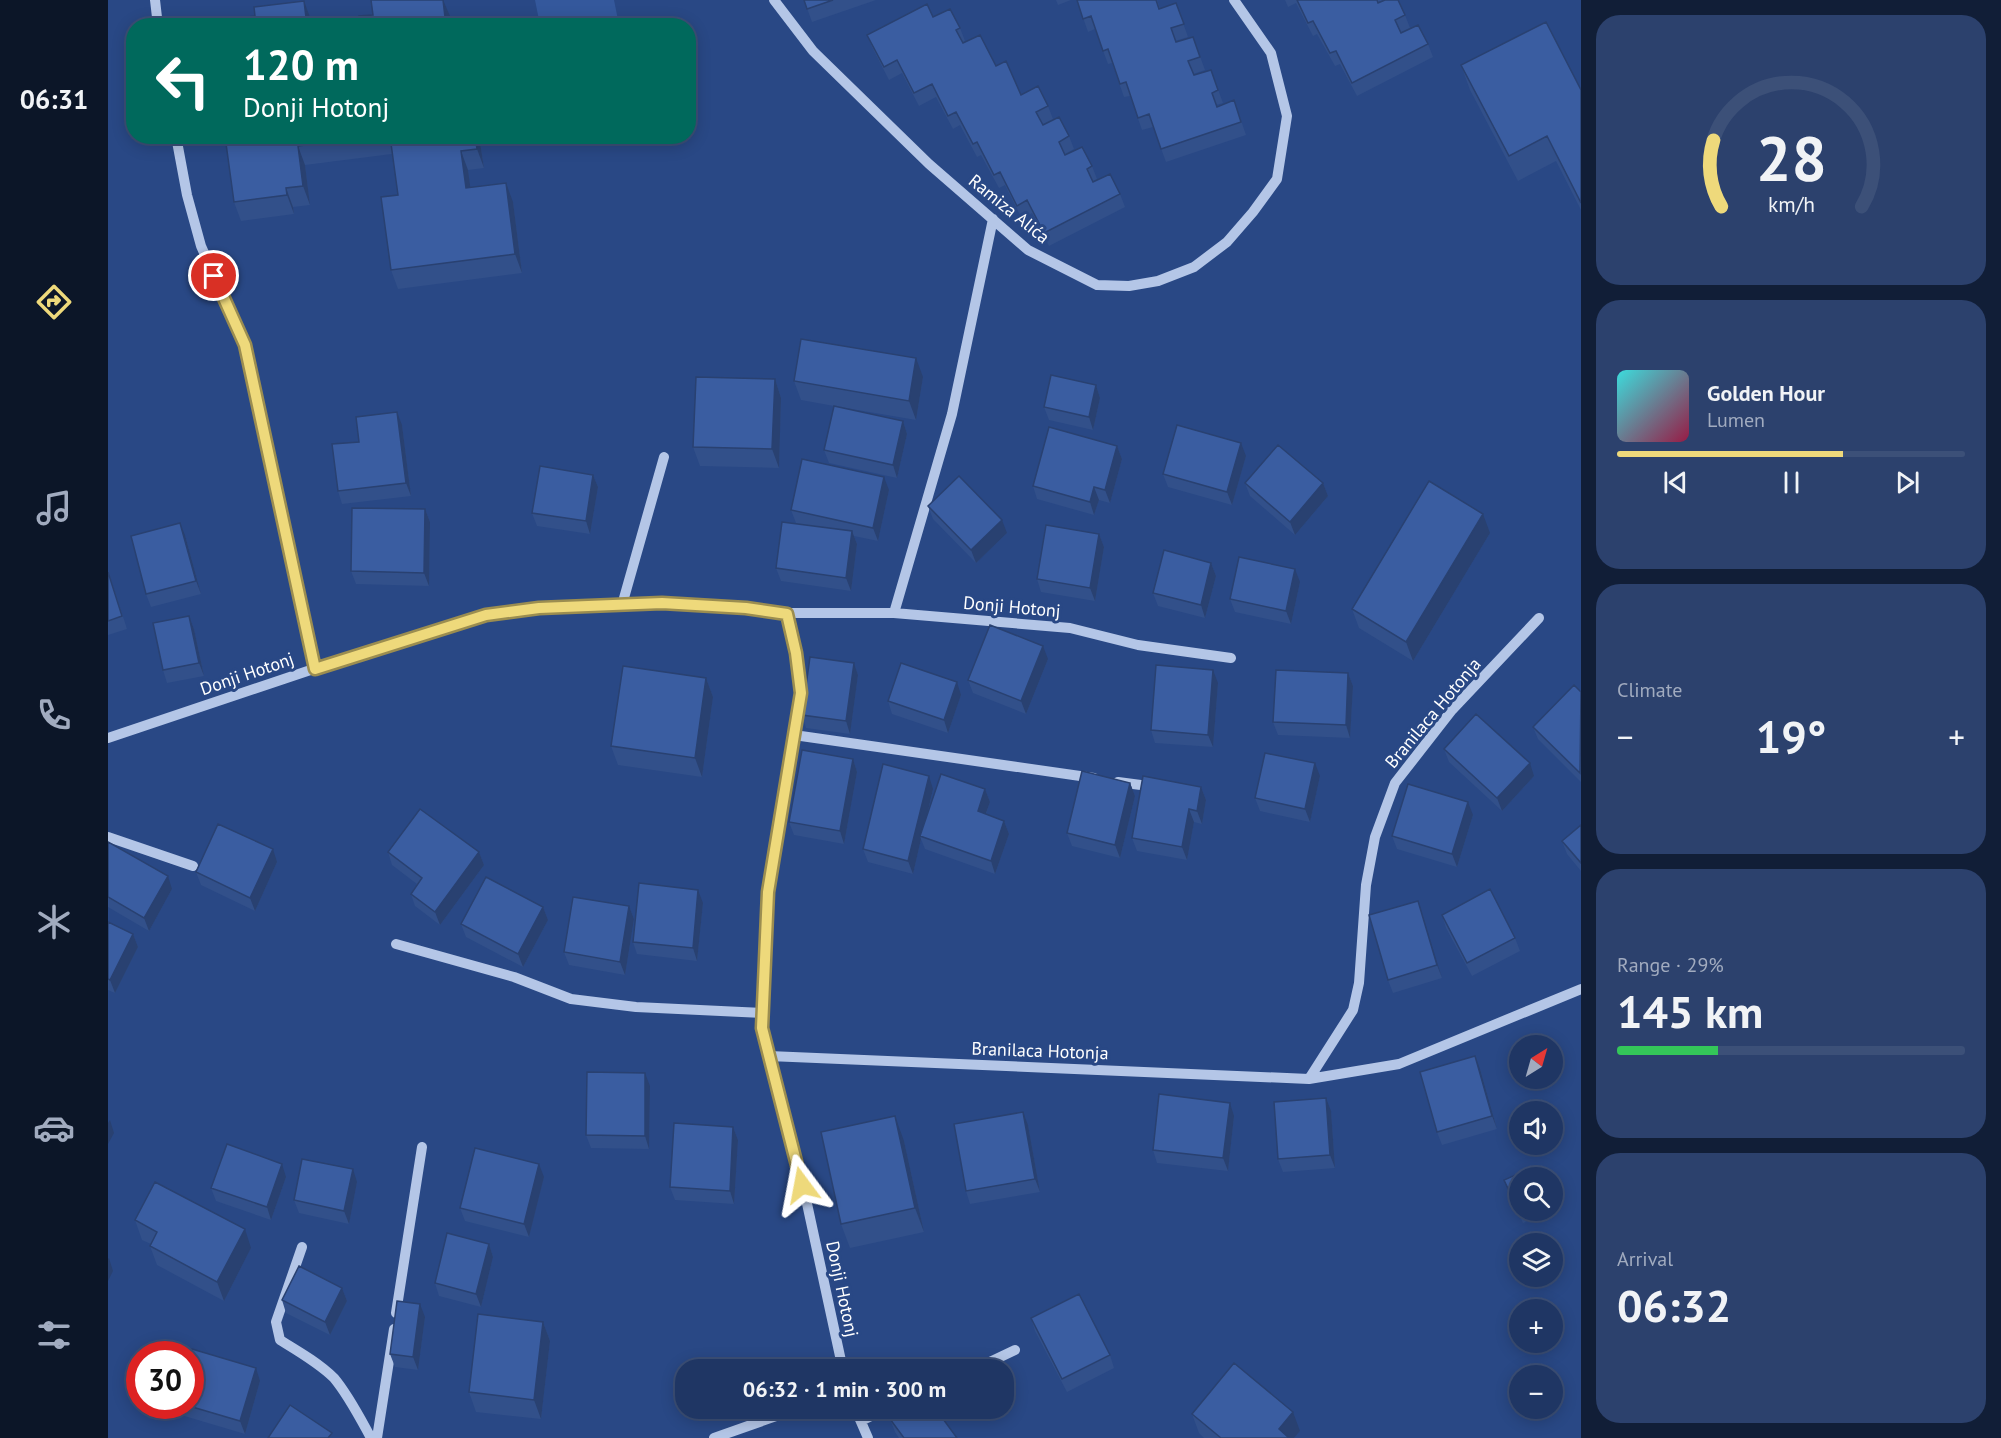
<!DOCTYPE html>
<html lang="en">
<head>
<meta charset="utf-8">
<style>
	body { margin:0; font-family:"PT Sans",sans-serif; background:#2c416d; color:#f1f3f6; height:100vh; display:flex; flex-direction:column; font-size:22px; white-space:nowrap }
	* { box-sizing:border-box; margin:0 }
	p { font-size:20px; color:#a1abbf }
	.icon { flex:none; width:33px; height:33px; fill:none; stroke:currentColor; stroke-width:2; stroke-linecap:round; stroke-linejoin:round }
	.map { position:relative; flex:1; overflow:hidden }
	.sheet { display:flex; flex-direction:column; gap:15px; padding:15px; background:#111e37; width:420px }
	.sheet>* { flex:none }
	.banner { position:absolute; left:18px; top:18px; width:570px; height:126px; border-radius:24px; box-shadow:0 3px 15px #0003,0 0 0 2px #3c5078; background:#00695c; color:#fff; overflow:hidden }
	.needle { width:39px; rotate:37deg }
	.controls { position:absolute; left:1401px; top:1035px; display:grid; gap:12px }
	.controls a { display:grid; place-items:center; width:54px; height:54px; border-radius:50%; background:#1f3664; box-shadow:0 3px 15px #0003,0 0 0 2px #3c5078; font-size:30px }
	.speed { position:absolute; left:18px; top:1341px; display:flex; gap:12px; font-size:30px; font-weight:700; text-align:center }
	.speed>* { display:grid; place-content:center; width:78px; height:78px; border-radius:50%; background:#1f3664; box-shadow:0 3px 15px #0003,0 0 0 2px #3c5078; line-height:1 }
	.speed .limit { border:9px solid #d22; background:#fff; color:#111 }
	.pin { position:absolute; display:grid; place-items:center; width:51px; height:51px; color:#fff; margin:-26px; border:3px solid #fff; border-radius:50%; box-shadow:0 2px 6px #0007 }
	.me { position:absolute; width:66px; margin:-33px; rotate:347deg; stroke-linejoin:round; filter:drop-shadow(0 0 4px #0008) }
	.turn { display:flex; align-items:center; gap:21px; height:126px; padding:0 18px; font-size:27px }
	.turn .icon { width:78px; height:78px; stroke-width:2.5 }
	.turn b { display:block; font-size:42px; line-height:51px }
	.big { font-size:45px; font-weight:800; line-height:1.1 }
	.sheet .widget { flex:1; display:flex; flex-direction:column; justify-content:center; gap:9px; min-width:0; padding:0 21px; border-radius:24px; background:#2c416d }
	.sheet .dial { align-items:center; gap:0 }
	.dial svg { height:156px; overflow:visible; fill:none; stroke:#3c5078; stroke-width:7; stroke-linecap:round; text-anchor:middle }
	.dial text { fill:#f1f3f6; stroke:none }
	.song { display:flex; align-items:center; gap:18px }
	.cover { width:72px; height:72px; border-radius:9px; background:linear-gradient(135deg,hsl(180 70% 55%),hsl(340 70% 35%)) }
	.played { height:6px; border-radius:3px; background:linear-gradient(90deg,#eed97b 65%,#3c5078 65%) }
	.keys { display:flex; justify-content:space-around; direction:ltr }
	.heat { display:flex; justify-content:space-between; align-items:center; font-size:33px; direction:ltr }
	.charge { height:9px; border-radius:4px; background:linear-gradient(90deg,#34c759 29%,#3c5078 0) }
	.trip { position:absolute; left:567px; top:1359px; width:339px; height:60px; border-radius:24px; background:#1f3664; box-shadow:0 3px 15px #0003,0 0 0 2px #3c5078; font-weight:800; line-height:60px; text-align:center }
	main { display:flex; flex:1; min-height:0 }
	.tab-bar { display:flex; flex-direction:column; width:108px; justify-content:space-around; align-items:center; background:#0c1628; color:#a1abbf }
	.tab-bar .icon { width:42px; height:42px }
	.tab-bar .on { color:#eed97b }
	.tab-bar b { font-size:27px; color:#f1f3f6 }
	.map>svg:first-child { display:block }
</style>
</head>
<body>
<main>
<nav class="tab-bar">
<b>06:31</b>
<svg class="icon on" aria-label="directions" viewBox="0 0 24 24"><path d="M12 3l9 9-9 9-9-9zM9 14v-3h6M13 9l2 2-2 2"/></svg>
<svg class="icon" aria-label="music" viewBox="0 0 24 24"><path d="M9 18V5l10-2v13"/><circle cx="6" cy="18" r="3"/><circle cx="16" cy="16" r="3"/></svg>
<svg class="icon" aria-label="phone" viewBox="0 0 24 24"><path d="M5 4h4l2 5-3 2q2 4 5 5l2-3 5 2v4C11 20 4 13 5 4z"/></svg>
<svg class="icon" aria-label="climate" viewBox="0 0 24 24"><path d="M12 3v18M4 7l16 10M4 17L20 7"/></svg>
<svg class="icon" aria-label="car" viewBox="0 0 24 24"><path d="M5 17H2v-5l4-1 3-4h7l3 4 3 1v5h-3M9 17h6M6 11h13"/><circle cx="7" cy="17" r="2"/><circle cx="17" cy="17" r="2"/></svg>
<svg class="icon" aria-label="filters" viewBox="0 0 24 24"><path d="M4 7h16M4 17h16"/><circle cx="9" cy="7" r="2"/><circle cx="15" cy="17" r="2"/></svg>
</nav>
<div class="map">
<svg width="1473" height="1438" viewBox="0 0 1473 1438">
	<rect width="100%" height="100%" fill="#294885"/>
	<path fill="#34589c" d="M427 0H506L511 25H432Z"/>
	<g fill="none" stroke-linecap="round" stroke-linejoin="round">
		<path stroke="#b4c6e7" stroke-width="10" d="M47 0 50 26
			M666 0 705 51 821 164 920 250 989 285 1021 286 1050 281 1086 267 1119 242 1145 212 1169 179 1179 116 1163 53 1126 0
			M68 136 79 195 93 246 137 345 207 669
			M514 605 556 457
			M679 613H786L962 628 1030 645 1123 658
			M786 613 844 414 885 219
			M686 735 986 778
			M0 738 271 647 378 615 431 608 554 604 638 608 679 613 688 653 693 694 660 892 654 1028 690 1162 735 1370
			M1010 782 1048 787
			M0 837 85 866
			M288 944 406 977 463 999 528 1007 655 1013
			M661 1056 1201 1079 1291 1064 1473 989
			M1201 1079 1245 1010 1251 983 1258 885 1267 837 1287 783 1344 710 1431 618
			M194 1247 168 1322 172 1340C190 1351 211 1363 226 1378 241 1396 252 1418 263 1438
			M288 1313 314 1147
			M865 1370 907 1350
			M747 1408 760 1438
			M753 1421 779 1408
			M269 1438 286 1329
			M606 1438 691 1408"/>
	</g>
	<path fill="#32508a" d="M696 0H768L704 22Z
		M948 0H963L950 5Z
		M969 0H1049L1052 8 1068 3 1080 37 1067 41 1068 42 1085 37 1097 70 1085 74 1086 75 1103 70 1115 103 1108 105 1109 106 1126 100 1138 135 1058 162 1045 127 1034 130 1022 96 1016 97 1004 63 1000 64 987 29 980 32Z
		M1177 0H1275L1270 2V3L1297 15 1302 28 1293 32V33L1320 44 1325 57 1249 96 1232 64 1227 66 1209 34 1205 36 1188 3 1180 7Z
		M825 17 852 28 857 41 855 42 888 66 913 95 940 106 945 119 935 124 961 136 966 149 957 154V155L984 166 989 179 985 181V182L1012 194 1017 207 941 246 924 213 914 219 897 185 891 188 873 155 869 157 852 125 845 129 828 97 811 106 794 73 781 80 764 47 759 35Z
		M1353 65 1473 90V210L1448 161 1410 181 1362 90Z
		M117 136H371L376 168 360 170 362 188 405 202 414 273 290 289 283 270 290 195 284 154 197 165 202 205 185 207 186 214 133 221 126 202Z
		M815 377 808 420 732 407 795 421 799 434 789 478 721 463 716 450 726 406 693 400 686 381Z
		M667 379 673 398 671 468 592 466 585 447Z
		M988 385 992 398 985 430 941 420 936 407Z
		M294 425 303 496 234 504 230 491 251 442Z
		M1009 446 1014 459 1002 503 991 500 986 515 929 499 925 486Z
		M1138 456 1124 505 1060 487 1055 474Z
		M485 475 490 487 482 534 429 526 424 513Z
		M1137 483H1215L1220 496 1187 535 1142 496Z
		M781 490 770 541 746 536 749 544 743 591 673 581 668 568 696 525 688 523 683 510Z
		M820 506 899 533 868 563 825 519Z
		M317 509 322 522 321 586 248 584 243 571Z
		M1382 533 1305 661 1251 628 1244 609Z
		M991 534 996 547 987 601 933 592 929 579Z
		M77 535 93 594 43 607 38 594Z
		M1103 563 1108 576 1097 618 1050 606 1045 593Z
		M0 570 19 629 0 635Z
		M1192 582 1183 624 1127 612 1122 599Z
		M81 616 86 629 96 676 59 683 55 670Z
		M940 659 918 714 865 693 860 680Z
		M746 663 750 675 742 734 698 728 694 715Z
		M1240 673 1245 686 1242 738 1170 735 1165 722Z
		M598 678 605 697 594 777 510 765 503 746Z
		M1110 683 1105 747 1047 743 1043 730Z
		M1473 692V782L1430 739 1425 727Z
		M853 695 840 733 784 714 780 701Z
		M1336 749 1426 776 1394 811 1341 762Z
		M745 759 749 772 736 844 686 835 681 822Z
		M1212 776 1202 822 1152 811 1147 798Z
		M1022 783 1027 796 1012 858 964 846 959 833Z
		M1093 787 1098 800 1094 824 1086 822 1079 860 1029 851 1024 838Z
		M825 789 819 817 877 789 882 802 878 814 896 821 901 834 887 874 817 849 813 839 805 874 760 862 755 849Z
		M1365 815 1349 867 1289 849 1284 836Z
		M1473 825V871L1459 854 1454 841Z
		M0 842 64 889 41 931 0 907Z
		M280 852H371L376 865 332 925 307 906 303 894 309 884 284 865Z
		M169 862 147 911 93 885 88 872Z
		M595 903 589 961 529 954 525 942Z
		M521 906 526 919 517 975 461 965 456 952Z
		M435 907 440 920 415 967 358 937 353 924Z
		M1314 914 1334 978 1285 993 1280 980Z
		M1334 915 1407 938 1412 951 1364 976 1338 928Z
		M0 922 25 934 30 947 7 993 0 990Z
		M1372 1069 1389 1129 1334 1145 1329 1132Z
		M542 1086 541 1149 483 1148 478 1135Z
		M1223 1111 1227 1168 1175 1172 1170 1159Z
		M1126 1116 1120 1171 1049 1163 1045 1150Z
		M920 1125 932 1192 862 1204 858 1191Z
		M625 1127 630 1140 626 1204 567 1200 562 1187Z
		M796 1141 816 1232 742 1248 733 1224Z
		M178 1177 163 1220 108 1201 103 1188Z
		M436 1177 421 1237 357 1221 352 1208Z
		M1396 1180 1412 1210 1442 1211 1415 1223Z
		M249 1182 241 1224 191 1213 186 1200Z
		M27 1220 143 1248 116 1301 49 1265 42 1246 43 1244 34 1240Z
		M381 1244 385 1257 373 1307 331 1296 327 1283Z
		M234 1288 239 1301 222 1335 178 1313 174 1300Z
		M317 1317 310 1370 287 1367 282 1354Z
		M923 1318 1002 1355 1006 1368 959 1392 927 1331Z
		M435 1322 442 1341 433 1419 368 1412 361 1392Z
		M152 1381 137 1434 73 1415 70 1406H82Z
		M1084 1414 1192 1431 1186 1438H1096L1091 1433Z
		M782 1419 849 1438H791L787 1432Z"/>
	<path fill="#294171" d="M335 0 342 16 343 26H338Z
		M196 1 203 20 204 26H199Z
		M367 136H371L376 168 369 149Z
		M190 146 197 165 202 205 195 186Z
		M353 151 360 170 365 207 358 188Z
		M398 183 405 202 414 273 407 254Z
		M178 188 185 207 186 214 179 195Z
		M808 358 815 377 808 420 801 401Z
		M667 379 673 398 671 468 664 449Z
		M988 385 992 398 985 430 981 417Z
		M289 412 294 425 303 496 298 483Z
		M795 421 799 434 789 478 785 465Z
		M1133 443 1138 456 1124 505 1119 492Z
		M1009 446 1014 459 1002 503 997 490Z
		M485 475 490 487 482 534 478 521Z
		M776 477 781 490 770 541 765 528Z
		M1215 483 1220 496 1187 535 1182 522Z
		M986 487 991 500 986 515 982 502Z
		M317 509 322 522 321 586 316 573Z
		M1375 514 1382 533 1305 661 1298 642Z
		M894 520 899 533 868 563 863 550Z
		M72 523 77 535 93 594 88 581Z
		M744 531 749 544 743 591 738 578Z
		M991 534 996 547 987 601 982 588Z
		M1103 563 1108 576 1097 618 1093 605Z
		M1187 569 1192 582 1183 624 1178 611Z
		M81 616 86 629 96 676 91 663Z
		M935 646 940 659 918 714 913 701Z
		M746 663 750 675 742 734 738 721Z
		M1105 670 1110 683 1105 747 1100 735Z
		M1240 673 1245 686 1242 738 1238 725Z
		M598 678 605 697 594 777 587 758Z
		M849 682 853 695 840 733 836 720Z
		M745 759 749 772 736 844 732 831Z
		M1207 763 1212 776 1202 822 1197 809Z
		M1422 763 1426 776 1394 811 1389 798Z
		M821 776 825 789 814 837 812 836 813 839 805 874 800 861Z
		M1022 783 1027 796 1012 858 1007 845Z
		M1093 787 1098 800 1094 824 1089 811Z
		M877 789 882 802 874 824 870 811Z
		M1360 802 1365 815 1349 867 1344 854Z
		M1081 809 1086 822 1079 860 1074 847Z
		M896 821 901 834 887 874 883 861Z
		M165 849 169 862 147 911 142 898Z
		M371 852 376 865 332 925 327 912Z
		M60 876 64 889 41 931 36 918Z
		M590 890 595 903 589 961 585 948Z
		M1310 901 1314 914 1334 978 1329 965Z
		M521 906 526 919 517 975 512 962Z
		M435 907 440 920 415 967 410 954Z
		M25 934 30 947 7 993 2 980Z
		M1367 1056 1372 1069 1389 1129 1384 1116Z
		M537 1073 542 1086 541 1149 537 1136Z
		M1218 1098 1223 1111 1227 1168 1222 1155Z
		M1122 1103 1126 1116 1120 1171 1115 1158Z
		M915 1112 920 1125 932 1192 927 1179Z
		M787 1116 796 1141 816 1232 807 1208Z
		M2 1120 6 1133 0 1144V1123Z
		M625 1127 630 1140 626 1204 622 1191Z
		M174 1164 178 1177 163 1220 159 1207Z
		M431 1164 436 1177 421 1237 416 1224Z
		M245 1169 249 1182 241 1224 236 1211Z
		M137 1229 143 1248 116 1301 109 1282Z
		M381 1244 385 1257 373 1307 368 1294Z
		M1 1258 5 1271 0 1281V1259Z
		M234 1288 239 1301 222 1335 217 1322Z
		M312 1304 317 1317 310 1370 305 1357Z
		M435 1322 442 1341 433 1419 426 1400Z
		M148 1368 152 1381 137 1434 132 1421Z
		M1185 1412 1192 1431 1186 1438H1174L1171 1429Z"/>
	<path fill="#3a5da1" stroke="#294171" stroke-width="1.5" d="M263 0H335L338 26H252L251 16 265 15Z
		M696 0H725L699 9Z
		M969 0H1048L1051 9 1068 3 1076 24 1063 28 1068 42 1085 37 1092 57 1080 61 1086 75 1103 70 1110 90 1104 93 1109 107 1126 100 1133 122 1053 149 1041 114 1030 118 1018 82 1012 84 1000 49 995 51 983 16 975 19Z
		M1189 0H1269L1270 3 1277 0H1290L1297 15 1287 20 1293 33 1310 25 1320 44 1244 83 1228 51 1222 53 1205 21 1200 23Z
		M196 1 199 26H103V22L147 16 146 7Z
		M819 4 825 17 842 9 852 28 848 30 855 43 872 35 888 66 898 61 913 95 930 86 940 106 928 112 935 125 951 117 961 136 951 142 957 155 974 147 984 166 979 169 985 182 1002 174 1012 194 936 233 919 200 909 206 892 172 886 175 869 142 865 144 848 112 840 116 824 84 806 93 789 60 776 67 759 35Z
		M1438 22 1473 90V203L1439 136 1401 156 1353 65Z
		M117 136H262L190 146 195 186 178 188 179 195 126 202Z
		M282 136H367L369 149 353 151 358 188 398 183 407 254 283 270 273 197 290 195Z
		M693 339 808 358 801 401 686 381Z
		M943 375 988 385 981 417 936 407Z
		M588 377 667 379 664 449 585 447Z
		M726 406 795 421 785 465 716 450Z
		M289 412 298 483 230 491 224 444 251 442 248 417Z
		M1069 425 1133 443 1119 492 1055 474Z
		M941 427 1009 446 997 490 986 487 982 502 925 486Z
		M1170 445 1215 483 1182 522 1137 483Z
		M694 459 776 477 765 528 683 510Z
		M432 466 485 475 478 521 424 513Z
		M851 476 894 520 863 550 820 506Z
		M1321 481 1375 514 1298 642 1244 609Z
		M244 508 317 509 316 573 243 571Z
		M674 522 744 531 738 578 668 568Z
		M72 523 88 581 38 594 23 536Z
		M938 525 991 534 982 588 929 579Z
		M1056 550 1103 563 1093 605 1045 593Z
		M1131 557 1187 569 1178 611 1122 599Z
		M0 572 14 616 0 621Z
		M81 616 91 663 55 670 45 623Z
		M882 625 935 646 913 701 860 680Z
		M702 657 746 663 738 721 694 715Z
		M793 663 849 682 836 720 780 701Z
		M1048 665 1105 670 1100 735 1043 730Z
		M515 666 598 678 587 758 503 746Z
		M1168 670 1240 673 1238 725 1165 722Z
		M1466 685 1473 692 1472 773 1425 727Z
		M1368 714 1422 763 1389 798 1336 749Z
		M694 750 745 759 732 831 681 822Z
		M1157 753 1207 763 1197 809 1147 798Z
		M775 764 821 776 800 861 755 849Z
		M974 771 1022 783 1007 845 959 833Z
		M833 774 877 789 870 811 896 821 883 861 812 836Z
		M1035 776 1093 787 1089 811 1081 809 1074 847 1024 838Z
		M1300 784 1360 802 1344 854 1284 836Z
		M312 809 371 852 327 912 303 894 314 878 280 852Z
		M110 824 165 849 142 898 88 872Z
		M1473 825V863L1454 841Z
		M0 842 60 876 36 918 0 897Z
		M378 877 435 907 410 954 353 924Z
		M531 883 590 890 585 948 525 942Z
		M1382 889 1407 938 1359 963 1334 915Z
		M465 897 521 906 512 962 456 952Z
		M1310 901 1329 965 1280 980 1261 915Z
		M0 922 25 934 2 980 0 979Z
		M1367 1056 1384 1116 1329 1132 1312 1072Z
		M479 1072 537 1073V1136L478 1135Z
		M1051 1094 1122 1103 1115 1158 1045 1150Z
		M1218 1098 1222 1155 1170 1159 1166 1102Z
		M915 1112 927 1179 858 1191 846 1124Z
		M787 1116 807 1208 733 1224 713 1132Z
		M566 1123 625 1127 622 1191 562 1187Z
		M119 1144 174 1164 159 1207 103 1188Z
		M367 1148 431 1164 416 1224 352 1208Z
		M194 1159 245 1169 236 1211 186 1200Z
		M1423 1168 1427 1178H1412V1210H1425L1413 1216 1396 1180Z
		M47 1182 137 1229 109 1282 42 1246 49 1232 27 1220Z
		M339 1233 381 1244 368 1294 327 1283Z
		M191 1266 234 1288 217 1322 174 1300Z
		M971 1294 1002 1355 954 1379 923 1318Z
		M289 1301 312 1304 305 1357 282 1354Z
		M370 1314 435 1322 426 1400 361 1392Z
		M84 1349 148 1368 132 1421 81 1406H82V1355Z
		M1126 1363 1185 1412 1171 1429 1181 1438H1113L1084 1414Z
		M182 1405 224 1433 220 1438H160Z
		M797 1408H827L849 1438H796L782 1419Z"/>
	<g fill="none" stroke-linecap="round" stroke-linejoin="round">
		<defs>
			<path id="route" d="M106 276 137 345 207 669 378 615 431 608 554 603 638 608 679 614 688 653 693 693 660 892 654 1028 694 1185"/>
		</defs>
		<use href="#route" stroke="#9b8d50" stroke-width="15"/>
		<use href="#route" stroke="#eed97b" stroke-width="10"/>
	</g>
	<g text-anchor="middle" stroke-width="6" stroke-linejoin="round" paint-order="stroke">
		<g font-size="18" fill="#fff" stroke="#294885">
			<text transform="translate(901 209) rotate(39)" y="6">Ramiza Alića</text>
			<text transform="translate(904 607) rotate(5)" y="6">Donji Hotonj</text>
			<text transform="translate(139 674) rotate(-19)" y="6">Donji Hotonj</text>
			<text transform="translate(1325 713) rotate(-50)" y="6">Branilaca Hotonja</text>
			<text transform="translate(932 1051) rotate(2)" y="6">Branilaca Hotonja</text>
			<text transform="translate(734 1289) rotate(78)" y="6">Donji Hotonj</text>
		</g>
	</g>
</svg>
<div class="controls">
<a><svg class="needle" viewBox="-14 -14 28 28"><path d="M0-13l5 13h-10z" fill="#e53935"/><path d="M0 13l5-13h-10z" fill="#a1abbf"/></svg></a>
<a><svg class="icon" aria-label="sound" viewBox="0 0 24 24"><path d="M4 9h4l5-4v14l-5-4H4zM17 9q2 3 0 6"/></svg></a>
<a><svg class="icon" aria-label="search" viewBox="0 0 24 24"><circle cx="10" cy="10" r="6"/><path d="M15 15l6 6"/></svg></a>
<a><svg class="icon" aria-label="layers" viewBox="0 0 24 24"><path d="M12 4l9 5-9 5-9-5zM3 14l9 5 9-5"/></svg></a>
<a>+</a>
<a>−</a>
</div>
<div class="speed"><div class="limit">30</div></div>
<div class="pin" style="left:106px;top:276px;background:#d93025"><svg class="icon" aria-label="arrive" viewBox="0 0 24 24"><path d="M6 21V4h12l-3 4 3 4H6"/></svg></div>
<svg class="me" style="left:694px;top:1185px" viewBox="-20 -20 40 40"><path d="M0-17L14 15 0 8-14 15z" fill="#eed97b" stroke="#fff" stroke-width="4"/></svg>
<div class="trip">06:32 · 1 min · 300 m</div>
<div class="banner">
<div class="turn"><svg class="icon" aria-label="left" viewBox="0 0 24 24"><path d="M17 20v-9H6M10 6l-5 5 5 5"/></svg><div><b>120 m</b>Donji Hotonj</div></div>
</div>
</div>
<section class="sheet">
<div class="widget dial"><svg viewBox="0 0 100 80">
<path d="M14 69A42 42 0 1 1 86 69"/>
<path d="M14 69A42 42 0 0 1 10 35" stroke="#eed97b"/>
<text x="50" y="56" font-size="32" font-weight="700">28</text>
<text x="50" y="72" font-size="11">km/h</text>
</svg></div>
<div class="widget">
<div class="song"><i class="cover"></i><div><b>Golden Hour</b><p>Lumen</p></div></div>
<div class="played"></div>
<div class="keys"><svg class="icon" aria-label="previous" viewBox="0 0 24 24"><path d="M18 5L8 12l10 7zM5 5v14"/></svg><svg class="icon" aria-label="pause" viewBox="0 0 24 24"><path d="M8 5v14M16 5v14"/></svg><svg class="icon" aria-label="next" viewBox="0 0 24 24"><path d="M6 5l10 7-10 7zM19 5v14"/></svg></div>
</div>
<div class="widget"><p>Climate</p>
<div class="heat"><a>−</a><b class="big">19°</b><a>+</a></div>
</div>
<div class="widget"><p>Range · 29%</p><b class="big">145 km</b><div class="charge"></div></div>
<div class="widget"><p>Arrival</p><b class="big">06:32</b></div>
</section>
</main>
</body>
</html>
